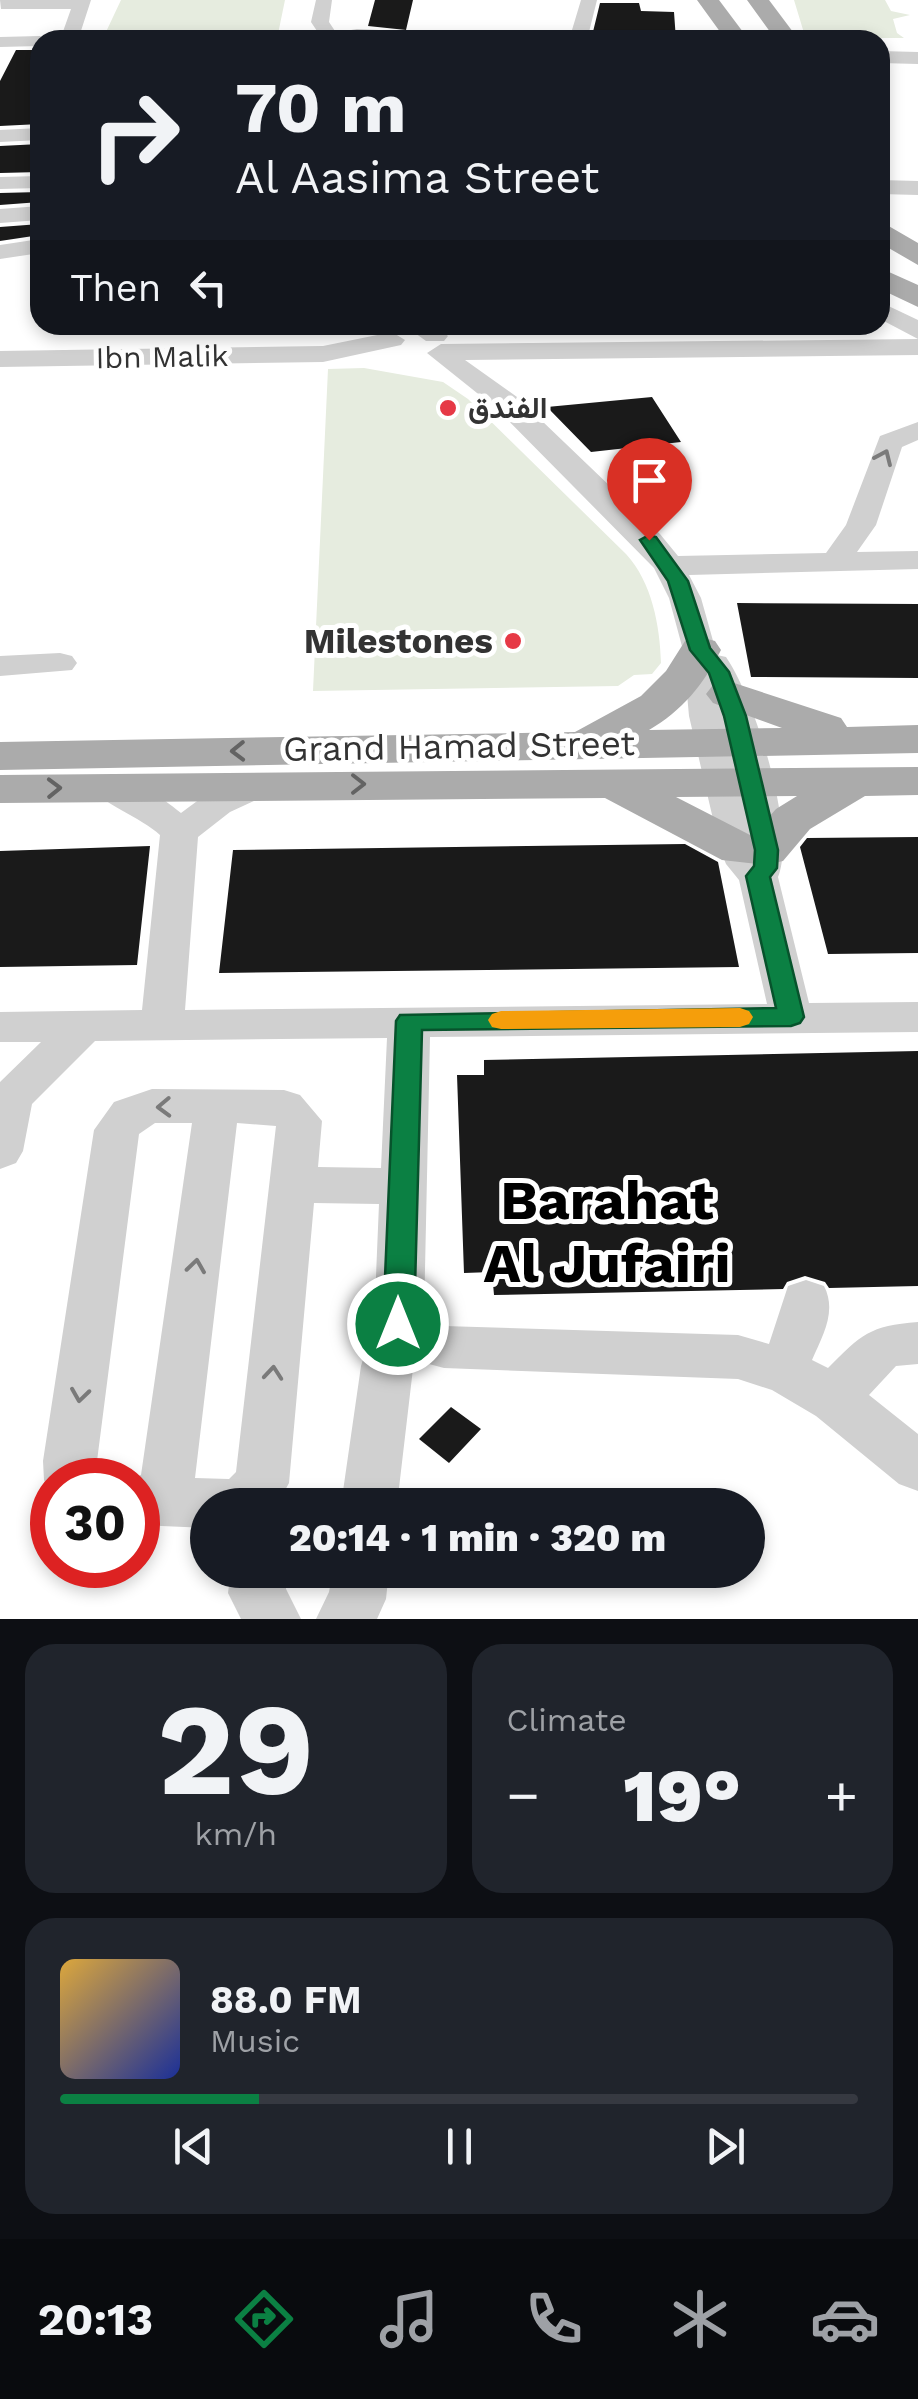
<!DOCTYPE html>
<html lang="en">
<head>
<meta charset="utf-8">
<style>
	body { margin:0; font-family:"Work Sans",Vazirmatn,sans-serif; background:#20242c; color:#f1f3f6; height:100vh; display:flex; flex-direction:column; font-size:38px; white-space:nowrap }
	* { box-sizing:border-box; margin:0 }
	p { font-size:32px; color:#9ea1a6 }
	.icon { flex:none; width:55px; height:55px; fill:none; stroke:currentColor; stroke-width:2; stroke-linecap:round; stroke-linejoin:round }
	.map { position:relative; height:1619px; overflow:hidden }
	.panel { display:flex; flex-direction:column; gap:25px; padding:25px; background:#0d0f14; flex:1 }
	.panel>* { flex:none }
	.guide { position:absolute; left:30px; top:30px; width:860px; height:305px; border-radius:30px; box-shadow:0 5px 15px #0003; background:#171b24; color:#f1f3f6; overflow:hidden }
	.speed { position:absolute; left:30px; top:1458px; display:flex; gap:20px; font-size:50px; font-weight:700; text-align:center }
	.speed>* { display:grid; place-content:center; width:130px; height:130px; border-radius:50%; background:#171b24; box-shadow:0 5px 15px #0003; line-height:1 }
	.speed .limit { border:15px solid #d22; background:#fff; color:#111 }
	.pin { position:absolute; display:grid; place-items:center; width:85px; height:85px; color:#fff; margin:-102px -42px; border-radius:50% 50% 50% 0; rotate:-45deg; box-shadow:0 0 10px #0007 }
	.pin .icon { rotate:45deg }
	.me { position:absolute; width:110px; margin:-55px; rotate:0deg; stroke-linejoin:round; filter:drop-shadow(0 0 8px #0008) }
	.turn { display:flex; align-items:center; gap:35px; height:210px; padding:0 40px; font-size:45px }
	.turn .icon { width:130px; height:130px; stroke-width:2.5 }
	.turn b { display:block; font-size:70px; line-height:85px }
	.then { display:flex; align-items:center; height:95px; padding:0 40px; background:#0003; gap:20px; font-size:38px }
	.big { font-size:75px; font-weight:800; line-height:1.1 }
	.panel .tile { flex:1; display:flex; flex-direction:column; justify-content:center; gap:15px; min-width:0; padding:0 35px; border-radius:30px; background:#20242c }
	.panel .dial { align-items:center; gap:0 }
	.dial b { font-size:130px; line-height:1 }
	.song { display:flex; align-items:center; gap:30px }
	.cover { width:120px; height:120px; border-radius:15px; background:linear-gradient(135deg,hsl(40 70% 55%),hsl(230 70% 35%)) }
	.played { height:10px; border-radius:5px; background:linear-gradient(90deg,#0b8043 25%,#363941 25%) }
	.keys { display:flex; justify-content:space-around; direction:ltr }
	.heat { display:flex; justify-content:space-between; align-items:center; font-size:55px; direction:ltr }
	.panel .tiles { flex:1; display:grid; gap:25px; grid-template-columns:1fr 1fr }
	.tile:last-child { grid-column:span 2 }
	.trip { position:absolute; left:190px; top:1488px; width:575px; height:100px; border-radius:50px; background:#171b24; box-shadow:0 5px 15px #0003; font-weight:800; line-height:100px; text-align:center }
	.tabs { display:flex; height:160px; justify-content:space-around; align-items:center; background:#090b0e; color:#9ea1a6 }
	.tabs .icon { width:70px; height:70px }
	.tabs .current { color:#0b8043 }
	.tabs b { font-size:45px; color:#f1f3f6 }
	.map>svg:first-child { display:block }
</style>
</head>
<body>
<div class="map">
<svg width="918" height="1619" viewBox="0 0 918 1619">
	<rect width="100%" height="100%" fill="#fff"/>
	<path fill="#e6ecdf" d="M121 0H285L278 34H105Z
		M794 0H885L891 11 910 15 893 19 897 33 904 38H854L845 32H830L828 38 804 33Z
		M364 368 443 382 468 399 626 554C652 582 660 626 661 663L652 674 634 675 618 686 313 691 328 369Z"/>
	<path fill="#1a1a1a" d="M375 0H413L406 30 368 26Z
		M600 3H639L641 11 674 12 676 40H591Z
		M16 50H40V124L0 126V81Z
		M40 144V172L0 173V146Z
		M40 192V202L0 205V193Z
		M40 224V235L0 241V227Z
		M652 397 681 442 591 452 547 407Z
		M737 603 918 604V678L751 677Z
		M918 837V953L828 954 800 847 807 838Z
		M685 844 718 862 739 967 219 973 233 850Z
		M150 846 137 965 0 967V851Z
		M918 1051V1286L829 1288 825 1282 805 1276 787 1282 783 1289 494 1295 492 1272 464 1273 457 1075H484V1060Z
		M451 1407 481 1429 449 1463 419 1439Z"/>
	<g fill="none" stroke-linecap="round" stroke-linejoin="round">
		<path fill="#d0d0d0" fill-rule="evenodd" d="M0 0H91L78 40H60L71 9H1Z
			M316 0H332L329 22 341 40H323L311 22Z
			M581 0H597L587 40H569Z
			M357 29 401 31 417 40 351 38V30Z
			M0 37 40 36 48 40H40V46L0 47Z
			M880 51 918 52V64L880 63Z
			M40 128V140L0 142V130Z
			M40 176V188L0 189V177Z
			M880 180 918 181V195L880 194Z
			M40 206V220L0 223V209Z
			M40 239V253L0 259V245Z
			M880 302 918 320V339L880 319Z
			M404 325H435L448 336 444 341H426Z
			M392 332 405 340 401 345 323 362 0 367V351L323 346Z
			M918 339V355L465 360 517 397 660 534 678 556 826 553 846 525 880 436 918 422V440L902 447 876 525 857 552 918 551V569L689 575 701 598 717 655 726 657C754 697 797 831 778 877L809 1003 918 1002V1032L430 1037 424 1316 444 1326 738 1335 769 1344 788 1286 806 1280 824 1286C837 1311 823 1335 812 1360L828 1368C862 1334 869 1326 918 1322V1364L896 1366 869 1395 918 1434V1491L899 1484 816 1416 772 1390 738 1379 444 1368 414 1360 397 1505H341L361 1366 374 1324 379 1204 314 1203 289 1483 277 1505H208V1528L138 1525V1480H125L141 1475 192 1123H155L139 1134 97 1461 98 1480H52V1497L44 1480 43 1461 94 1130 114 1102 152 1089 284 1090 300 1095 322 1121 318 1167 381 1168 387 1038 95 1041 32 1104 23 1151 16 1163 0 1169V1082L41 1042H0V1012L142 1010 160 835C142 818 99 802 90 787L95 779C125 772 158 794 181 813 205 795 241 768 273 776L278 784 273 792 230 812 198 837 185 1010 767 1004 739 880 726 864 720 849 689 716 683 650 669 598 654 568 497 409 427 353 441 344ZM237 1123 276 1126 236 1472 229 1479 195 1478Z
			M60 653 72 656 77 663 72 670 0 676V656Z
			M231 1570H287L286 1589 301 1619H241L228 1593Z
			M333 1570H389L386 1599 377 1619H316L329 1592Z"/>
		<path fill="#ababab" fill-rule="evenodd" d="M697 0H719L749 40H726Z
			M747 0H769L799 40H776Z
			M880 221 918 243V265L880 243Z
			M880 268 918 285V307L880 289Z
			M700 637 715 641 721 650C704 684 682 711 649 730L782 728 713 703 706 694 713 685 728 681 841 718 847 727 918 725V753L0 770V742L575 732 641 696 666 671 685 641Z
			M918 767V795L865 796 810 829 783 861 766 865 722 860 605 798 0 803V775ZM797 796 776 809 752 836 676 797Z"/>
	</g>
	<defs><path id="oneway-chevron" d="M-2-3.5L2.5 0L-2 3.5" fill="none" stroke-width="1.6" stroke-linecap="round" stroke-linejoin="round" transform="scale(2.5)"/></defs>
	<g stroke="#7a7a7a">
		<use href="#oneway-chevron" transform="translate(884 457) rotate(-66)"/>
		<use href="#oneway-chevron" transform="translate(164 1107) rotate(178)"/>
		<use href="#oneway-chevron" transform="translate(196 1266) rotate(-82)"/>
		<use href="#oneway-chevron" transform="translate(273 1373) rotate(-85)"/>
		<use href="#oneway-chevron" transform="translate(80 1395) rotate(98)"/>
	</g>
	<g stroke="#636363">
		<use href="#oneway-chevron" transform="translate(238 751) rotate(179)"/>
		<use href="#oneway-chevron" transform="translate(358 784)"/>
		<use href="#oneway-chevron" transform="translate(54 788) rotate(-1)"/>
	</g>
	<path fill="#0b8043" stroke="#07532c" stroke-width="2.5" d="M649 535 656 537 688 581 710 648 729 672 746 716 778 850 777 868 770 877 804 1017 800 1023 791 1026 422 1030 414 1324 409 1334 398 1337 388 1334 383 1324 396 1021 400 1015 776 1008 746 876 754 866 755 850 724 716 709 673 690 650 668 581 640 540Z"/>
	<path fill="#f59e0b" d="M740 1008 749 1011 753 1017 749 1024 740 1027 501 1029 492 1027 488 1020 492 1014 501 1011Z"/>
	<g fill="#e63946" stroke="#fff" stroke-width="4">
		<circle cx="448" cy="408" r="10"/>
		<circle cx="513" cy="641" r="10"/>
	</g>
	<g text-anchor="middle" stroke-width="10" stroke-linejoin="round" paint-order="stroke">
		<g font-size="30" fill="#333" stroke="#fff">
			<text transform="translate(162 357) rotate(-1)" y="10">Ibn Malik</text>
		</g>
		<g font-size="30" font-weight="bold" fill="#333" stroke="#fff" text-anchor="start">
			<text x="468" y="418">الفندق</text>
		</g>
		<g font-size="35" font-weight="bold" fill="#333" stroke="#fff" text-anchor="end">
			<text x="493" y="653">Milestones</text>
		</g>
		<g font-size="35" fill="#333" stroke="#fff">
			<text transform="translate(459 746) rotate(-1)" y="12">Grand Hamad Street</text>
		</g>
		<g font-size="55" font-weight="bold" fill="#000" stroke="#fff">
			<text x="607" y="1219">Barahat<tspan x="607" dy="63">Al Jufairi</tspan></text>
		</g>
	</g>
</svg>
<div class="speed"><div class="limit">30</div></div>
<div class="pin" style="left:649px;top:540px;background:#d93025"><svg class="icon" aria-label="arrive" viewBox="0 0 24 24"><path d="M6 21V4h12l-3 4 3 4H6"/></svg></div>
<svg class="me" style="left:398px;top:1324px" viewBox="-20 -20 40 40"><circle r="17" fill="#0b8043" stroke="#fff" stroke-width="3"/><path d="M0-11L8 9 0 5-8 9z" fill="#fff"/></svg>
<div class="trip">20:14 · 1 min · 320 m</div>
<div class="guide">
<div class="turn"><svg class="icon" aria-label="right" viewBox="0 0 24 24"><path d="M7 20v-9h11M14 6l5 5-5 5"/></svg><div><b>70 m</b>Al Aasima Street</div></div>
<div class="then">Then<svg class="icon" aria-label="left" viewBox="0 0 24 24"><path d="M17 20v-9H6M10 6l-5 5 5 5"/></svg></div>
</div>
</div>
<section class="panel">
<div class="tiles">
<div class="tile dial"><b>29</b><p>km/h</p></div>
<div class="tile"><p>Climate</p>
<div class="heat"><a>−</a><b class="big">19°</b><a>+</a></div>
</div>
<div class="tile">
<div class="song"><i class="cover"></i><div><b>88.0 FM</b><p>Music</p></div></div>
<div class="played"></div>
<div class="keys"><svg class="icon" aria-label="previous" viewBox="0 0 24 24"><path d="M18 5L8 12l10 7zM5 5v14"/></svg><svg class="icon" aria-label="pause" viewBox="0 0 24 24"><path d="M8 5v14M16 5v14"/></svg><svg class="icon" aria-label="next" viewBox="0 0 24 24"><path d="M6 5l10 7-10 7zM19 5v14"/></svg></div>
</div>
</div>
</section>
<nav class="tabs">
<b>20:13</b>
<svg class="icon current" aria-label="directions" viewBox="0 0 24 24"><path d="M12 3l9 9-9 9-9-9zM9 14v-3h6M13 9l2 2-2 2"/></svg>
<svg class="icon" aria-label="music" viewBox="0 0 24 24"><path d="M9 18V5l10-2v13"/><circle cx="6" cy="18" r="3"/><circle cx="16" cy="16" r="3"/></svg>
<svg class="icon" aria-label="phone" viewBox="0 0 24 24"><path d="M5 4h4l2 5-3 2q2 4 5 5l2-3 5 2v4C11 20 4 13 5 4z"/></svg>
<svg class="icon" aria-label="climate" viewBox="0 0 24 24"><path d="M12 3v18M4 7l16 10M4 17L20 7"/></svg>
<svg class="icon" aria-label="car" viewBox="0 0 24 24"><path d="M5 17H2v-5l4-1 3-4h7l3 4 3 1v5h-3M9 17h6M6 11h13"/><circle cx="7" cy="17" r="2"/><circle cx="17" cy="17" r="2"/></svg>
</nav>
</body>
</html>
